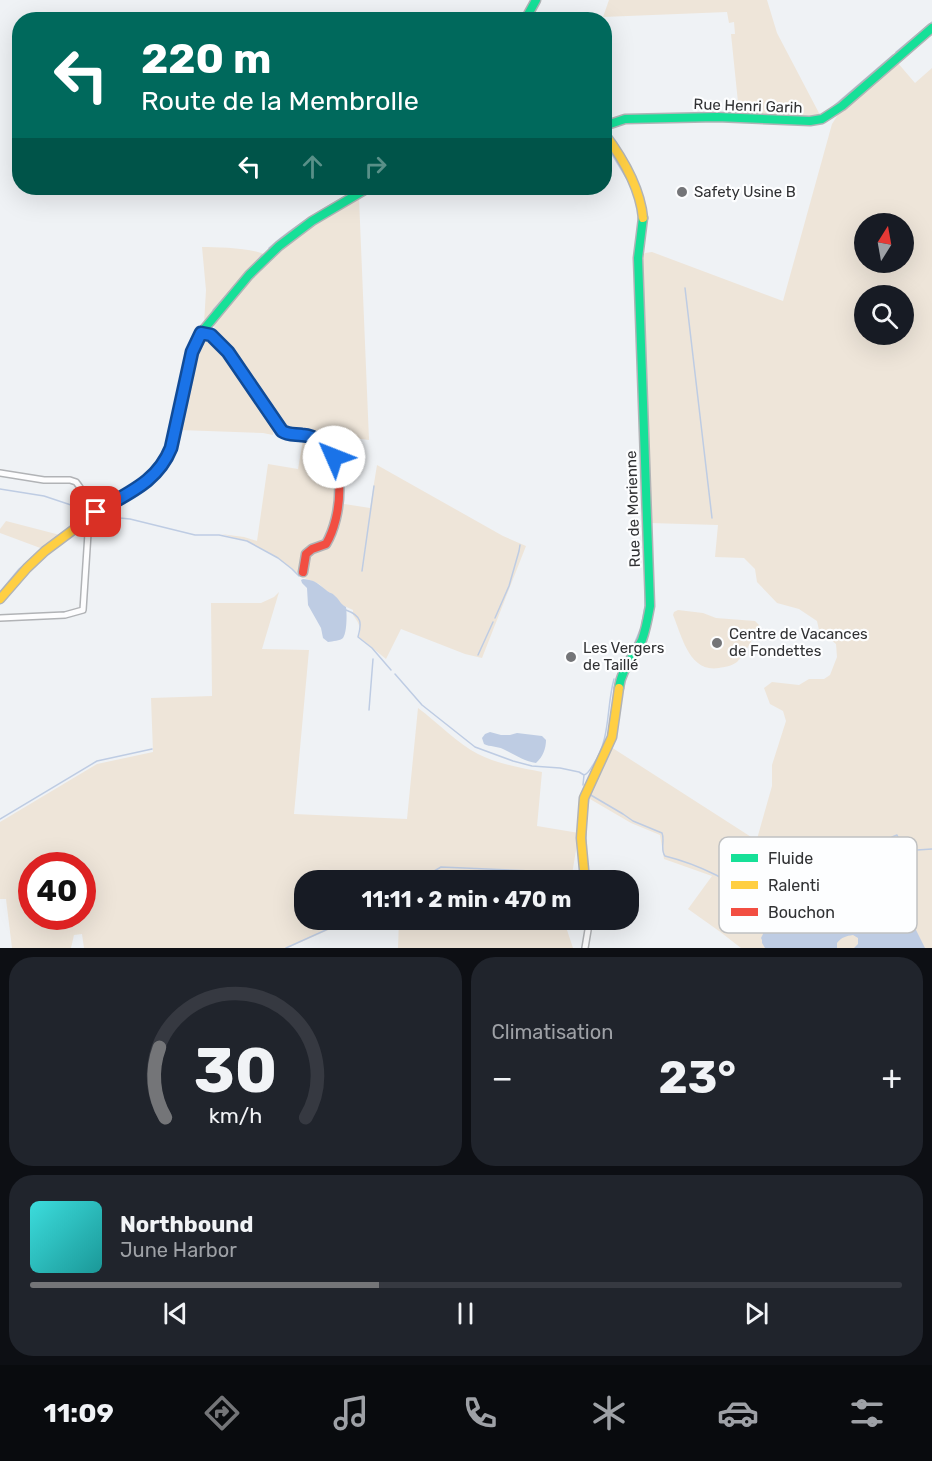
<!DOCTYPE html>
<html lang="fr">
<head>
<meta charset="utf-8">
<style>
	body { margin:0; font-family:Rubik,sans-serif; background:#20242c; color:#f1f3f6; height:100vh; display:flex; flex-direction:column; font-size:22px; white-space:nowrap }
	* { box-sizing:border-box; margin:0 }
	p { font-size:20px; color:#9ea1a6 }
	.icon { flex:none; width:33px; height:33px; fill:none; stroke:currentColor; stroke-width:2; stroke-linecap:round; stroke-linejoin:round }
	.map { position:relative; height:948px; overflow:hidden }
	.sheet { display:flex; flex-direction:column; gap:9px; padding:9px; background:#0d0f14; flex:1 }
	.sheet>* { flex:none }
	.banner { position:absolute; left:12px; top:12px; width:600px; height:183px; border-radius:24px; box-shadow:0 6px 24px #0002; background:#00695c; color:#fff; overflow:hidden }
	.needle { width:39px; rotate:11deg }
	.tools { position:absolute; left:854px; top:213px; display:grid; gap:12px }
	.tools a { display:grid; place-items:center; width:60px; height:60px; border-radius:50%; background:#171b24; box-shadow:0 6px 24px #0002; font-size:30px }
	.speed { position:absolute; left:18px; top:852px; display:flex; gap:12px; font-size:30px; font-weight:700; text-align:center }
	.speed>* { display:grid; place-content:center; width:78px; height:78px; border-radius:50%; background:#171b24; box-shadow:0 6px 24px #0002; line-height:1 }
	.speed .limit { border:9px solid #d22; background:#fff; color:#111 }
	.pin { position:absolute; display:grid; place-items:center; width:51px; height:51px; color:#fff; margin:-26px; border-radius:12px; box-shadow:0 3px 9px #0006 }
	.me { position:absolute; width:66px; margin:-33px; rotate:314deg; stroke-linejoin:round; filter:drop-shadow(0 0 4px #0008) }
	.turn { display:flex; align-items:center; gap:21px; height:126px; padding:0 30px; font-size:27px }
	.turn .icon { width:78px; height:78px; stroke-width:2.5 }
	.turn b { display:block; font-size:42px; line-height:51px }
	.lanes { display:flex; align-items:center; height:57px; padding:0 30px; background:#0003; justify-content:center; gap:30px; direction:ltr }
	.lanes .off { opacity:.35 }
	.big { font-size:45px; font-weight:700; line-height:1.1 }
	.sheet .widget { flex:1; display:flex; flex-direction:column; justify-content:center; gap:9px; min-width:0; padding:0 21px; border-radius:24px; background:#20242c }
	.sheet .dial { align-items:center; gap:0 }
	.dial svg { height:156px; overflow:visible; fill:none; stroke:#363941; stroke-width:7; stroke-linecap:round; text-anchor:middle }
	.dial text { fill:#f1f3f6; stroke:none }
	.song { display:flex; align-items:center; gap:18px }
	.cover { width:72px; height:72px; border-radius:9px; background:linear-gradient(135deg,hsl(180 70% 55%),hsl(180 70% 35%)) }
	.played { height:6px; border-radius:3px; background:linear-gradient(90deg,#747578 40%,#363941 40%) }
	.keys { display:flex; justify-content:space-around; direction:ltr }
	.heat { display:flex; justify-content:space-between; align-items:center; font-size:33px; direction:ltr }
	.sheet .tiles { flex:1; display:grid; gap:9px; grid-template-columns:1fr 1fr }
	.widget:last-child { grid-column:span 2 }
	.trip { position:absolute; left:294px; top:870px; width:345px; height:60px; border-radius:24px; background:#171b24; box-shadow:0 6px 24px #0002; font-weight:700; line-height:60px; text-align:center }
	.dock { display:flex; height:96px; justify-content:space-around; align-items:center; background:#090b0e; color:#9ea1a6 }
	.dock .icon { width:42px; height:42px }
	.dock .active { color:#747578 }
	.dock b { font-size:27px; color:#f1f3f6 }
	.map>svg:first-child { display:block }
</style>
</head>
<body>
<div class="map">
<svg width="932" height="948" viewBox="0 0 932 948">
	<rect width="100%" height="100%" fill="#eff2f5"/>
	<path fill="#eee5d9" fill-rule="evenodd" d="M609 0H767L777 33 820 115C799 121 762 114 739 112L731 34H735L734 22 729 23 727 12 603 17Z
		M897 62 915 83 932 68V948H741L719 931 688 909 712 876 664 859 660 835 631 823 590 799C584 823 588 850 589 875H588C587 849 583 823 588 798L611 747 759 842 757 839 772 786V765L786 721 783 711 770 704 764 688 772 682 799 685 809 679H824L830 675 837 657 836 644 819 630 817 621 799 609 777 603 757 582 755 569 744 558 715 557 718 525 650 523 641 258 645 253 652 252 783 301 832 124 841 110ZM864 224H903V262H864ZM864 296H903V334H864Z
		M359 198 369 440 286 429 282 426 218 337 213 323C234 298 256 270 281 248 305 228 332 213 359 198Z
		M202 247C218 247 251 248 264 254L204 324 206 290Z
		M202 340 213 342 230 360 274 426 273 435 263 433 180 430 195 361Z
		M303 440 317 442 334 457 338 503 370 508 377 465 503 536 526 546 482 658 465 654 401 629 386 659 359 637C361 627 359 623 353 615V610L340 604 334 595 325 590 319 584 302 577 305 573 302 572 300 575 278 558 247 541 221 534 244 537 257 541 268 464 298 469Z
		M6 521 60 535 43 549 0 533V529Z
		M279 592 262 649 309 650 294 814 407 819 418 708C437 722 458 744 478 754 498 764 521 768 542 772L537 826 579 833 571 880H304V920H351L288 948H84L82 934 74 935 71 948H12L6 899H0V822L97 764 153 752 151 698 212 696 211 603H261L274 597ZM32 866H82V916H32Z
		M678 610 703 613 716 618 755 621 759 625 758 631C752 639 744 655 737 662 732 666 724 667 719 668 689 673 682 636 673 615L674 612Z
		M399 920H565V924L573 948H398Z"/>
	<path fill="#becce3" d="M303 579C315 580 317 583 326 590 329 593 333 593 335 596 340 600 340 604 346 607 347 613 347 633 343 638 340 641 333 641 328 642L323 638 321 628 308 605 307 588 302 583 301 580Z
		M490 732 501 735H510L517 733 542 736 546 740C546 748 543 757 536 763 524 761 514 754 503 749 497 746 490 747 484 744L482 738 485 734Z
		M884 866 925 948H854L858 944V938L853 935C846 936 842 937 837 943V948H765L762 943V940L761 938 763 934 762 929C781 905 793 904 823 902 832 901 841 902 850 897 859 893 868 884 874 876 878 872 879 869 884 866Z"/>
	<g fill="none" stroke-linecap="round" stroke-linejoin="round">
		<path stroke="#becce3" stroke-width="1.5" d="M896 52 932 22
			M829 110 893 55
			M604 141 630 184
			M269 248C296 224 328 206 360 188
			M685 288 712 518
			M213 310 262 255
			M190 347 201 326
			M185 363 187 357
			M0 489 44 496 92 512
			M99 516 130 519 195 535H219L247 541 278 558 292 569 299 576
			M644 540 645 583
			M362 571 374 486
			M0 592 19 569 56 537
			M346 610C362 616 362 623 358 637L372 648 391 670
			M495 618 509 586 519 551 520 545
			M642 623 645 606V590
			M478 655 493 622
			M619 670 635 642 640 630
			M395 674 422 705 475 747 513 761 532 766 560 768 579 772 584 775 583 785
			M369 710 373 659
			M584 775C589 773 590 769 593 765 611 739 606 708 614 679
			M589 794 623 814 633 821 662 833C665 840 660 850 665 856 681 860 702 868 716 875 726 880 733 888 744 892 757 896 833 895 844 890 861 882 870 863 881 850L884 849
			M0 819 97 761 152 749
			M892 837 897 835 899 840 907 842 917 850 932 849
			M586 845V829
			M881 849 884 843 888 839
			M888 850H908L910 847
			M419 880 441 867 579 873
			M762 903 775 914
			M286 948 348 920"/>
		<defs>
			<path id="street" d="M0 473 44 480H70L76 482 79 486 97 512
				M0 618 65 615 83 610 89 518
				M585 948 588 930V920"/>
			<path id="fast" d="M525 20 536 0
				M604 126 625 119 717 117 810 121 822 119 842 106 932 28
				M188 371 192 352 205 328 249 275 279 246 312 221 368 188
				M619 688C621 670 634 656 642 640 646 629 648 617 650 606L638 258 643 218"/>
			<path id="slow" d="M604 133C622 157 640 187 643 218
				M0 599 27 568 45 551 97 512 144 484 161 468 171 448 188 371
				M585 880 581 838 584 798 612 737 619 688"/>
			<path id="jam" d="M201 333C215 336 219 341 229 351L282 431C294 436 308 433 318 440 348 460 342 517 326 544L312 549 306 554 303 572"/>
		</defs>
		<use href="#street" stroke="#b1b3b6" stroke-width="8"/>
		<use href="#fast" stroke="#b1b3b6" stroke-width="11"/>
		<use href="#slow" stroke="#b1b3b6" stroke-width="11"/>
		<use href="#jam" stroke="#b1b3b6" stroke-width="11"/>
		<use href="#street" stroke="#fdfdfe" stroke-width="5"/>
		<use href="#fast" stroke="#16e098" stroke-width="8"/>
		<use href="#slow" stroke="#ffcf43" stroke-width="8"/>
		<use href="#jam" stroke="#f24e42" stroke-width="8"/>
	</g>
	<g fill="none" stroke-linecap="round" stroke-linejoin="round">
		<defs>
			<path id="route" d="M96 512C127 493 157 483 171 448L192 352 201 333 211 335 228 352 282 431C288 435 294 434 302 435 317 436 326 445 334 457"/>
		</defs>
		<use href="#route" stroke="#114b97" stroke-width="15"/>
		<use href="#route" stroke="#1a73e8" stroke-width="10"/>
	</g>
	<g fill="#747578" stroke="#fdfeff" stroke-width="2">
		<circle cx="682" cy="192" r="6"/>
		<circle cx="717" cy="643" r="6"/>
		<circle cx="571" cy="657" r="6"/>
	</g>
	<g text-anchor="middle" stroke-width="4.5" stroke-linejoin="round" paint-order="stroke">
		<g font-size="15" fill="#313234" stroke="#fdfeff">
			<text transform="translate(748 106) rotate(2)" y="5">Rue Henri Garih</text>
			<text transform="translate(633 509) rotate(-92)" y="5">Rue de Morienne</text>
		</g>
		<g font-size="15" fill="#313234" stroke="#fdfeff" text-anchor="start">
			<text x="694" y="197">Safety Usine B</text>
			<text x="729" y="639">Centre de Vacances<tspan x="729" dy="17">de Fondettes</tspan></text>
			<text x="583" y="653">Les Vergers<tspan x="583" dy="17">de Taillé</tspan></text>
		</g>
	</g>
	<rect x="719" y="837" width="198" height="96" rx="9" fill="#fdfeff" stroke="#c0c1c2" stroke-width="1.5"/>
	<rect x="731" y="854" width="27" height="8" fill="#16e098"/>
	<rect x="731" y="881" width="27" height="8" fill="#ffcf43"/>
	<rect x="731" y="908" width="27" height="8" fill="#f24e42"/>
	<g font-size="16" fill="#313234">
		<text x="768" y="864">Fluide</text>
		<text x="768" y="891">Ralenti</text>
		<text x="768" y="918">Bouchon</text>
	</g>
</svg>
<div class="tools">
<a><svg class="needle" viewBox="-14 -14 28 28"><path d="M0-13l5 13h-10z" fill="#e53935"/><path d="M0 13l5-13h-10z" fill="#9ea1a6"/></svg></a>
<a><svg class="icon" aria-label="search" viewBox="0 0 24 24"><circle cx="10" cy="10" r="6"/><path d="M15 15l6 6"/></svg></a>
</div>
<div class="speed"><div class="limit">40</div></div>
<div class="pin" style="left:96px;top:512px;background:#d93025"><svg class="icon" aria-label="arrive" viewBox="0 0 24 24"><path d="M6 21V4h12l-3 4 3 4H6"/></svg></div>
<svg class="me" style="left:334px;top:457px" viewBox="-20 -20 40 40"><circle r="19" fill="#fff"/><path d="M0-13L10 11 0 6-10 11z" fill="#1a73e8"/></svg>
<div class="trip">11:11 · 2 min · 470 m</div>
<div class="banner">
<div class="turn"><svg class="icon" aria-label="left" viewBox="0 0 24 24"><path d="M17 20v-9H6M10 6l-5 5 5 5"/></svg><div><b>220 m</b>Route de la Membrolle</div></div>
<div class="lanes"><svg class="icon" aria-label="left" viewBox="0 0 24 24"><path d="M17 20v-9H6M10 6l-5 5 5 5"/></svg><svg class="icon off" aria-label="ahead" viewBox="0 0 24 24"><path d="M12 20V5M6 11l6-6 6 6"/></svg><svg class="icon off" aria-label="right" viewBox="0 0 24 24"><path d="M7 20v-9h11M14 6l5 5-5 5"/></svg></div>
</div>
</div>
<section class="sheet">
<div class="tiles">
<div class="widget dial"><svg viewBox="0 0 100 80">
<path d="M14 69A42 42 0 1 1 86 69"/>
<path d="M14 69A42 42 0 0 1 11 33" stroke="#747578"/>
<text x="50" y="56" font-size="32" font-weight="700">30</text>
<text x="50" y="72" font-size="11">km/h</text>
</svg></div>
<div class="widget"><p>Climatisation</p>
<div class="heat"><a>−</a><b class="big">23°</b><a>+</a></div>
</div>
<div class="widget">
<div class="song"><i class="cover"></i><div><b>Northbound</b><p>June Harbor</p></div></div>
<div class="played"></div>
<div class="keys"><svg class="icon" aria-label="previous" viewBox="0 0 24 24"><path d="M18 5L8 12l10 7zM5 5v14"/></svg><svg class="icon" aria-label="pause" viewBox="0 0 24 24"><path d="M8 5v14M16 5v14"/></svg><svg class="icon" aria-label="next" viewBox="0 0 24 24"><path d="M6 5l10 7-10 7zM19 5v14"/></svg></div>
</div>
</div>
</section>
<nav class="dock">
<b>11:09</b>
<svg class="icon active" aria-label="directions" viewBox="0 0 24 24"><path d="M12 3l9 9-9 9-9-9zM9 14v-3h6M13 9l2 2-2 2"/></svg>
<svg class="icon" aria-label="music" viewBox="0 0 24 24"><path d="M9 18V5l10-2v13"/><circle cx="6" cy="18" r="3"/><circle cx="16" cy="16" r="3"/></svg>
<svg class="icon" aria-label="phone" viewBox="0 0 24 24"><path d="M5 4h4l2 5-3 2q2 4 5 5l2-3 5 2v4C11 20 4 13 5 4z"/></svg>
<svg class="icon" aria-label="climate" viewBox="0 0 24 24"><path d="M12 3v18M4 7l16 10M4 17L20 7"/></svg>
<svg class="icon" aria-label="car" viewBox="0 0 24 24"><path d="M5 17H2v-5l4-1 3-4h7l3 4 3 1v5h-3M9 17h6M6 11h13"/><circle cx="7" cy="17" r="2"/><circle cx="17" cy="17" r="2"/></svg>
<svg class="icon" aria-label="filters" viewBox="0 0 24 24"><path d="M4 7h16M4 17h16"/><circle cx="9" cy="7" r="2"/><circle cx="15" cy="17" r="2"/></svg>
</nav>
</body>
</html>
